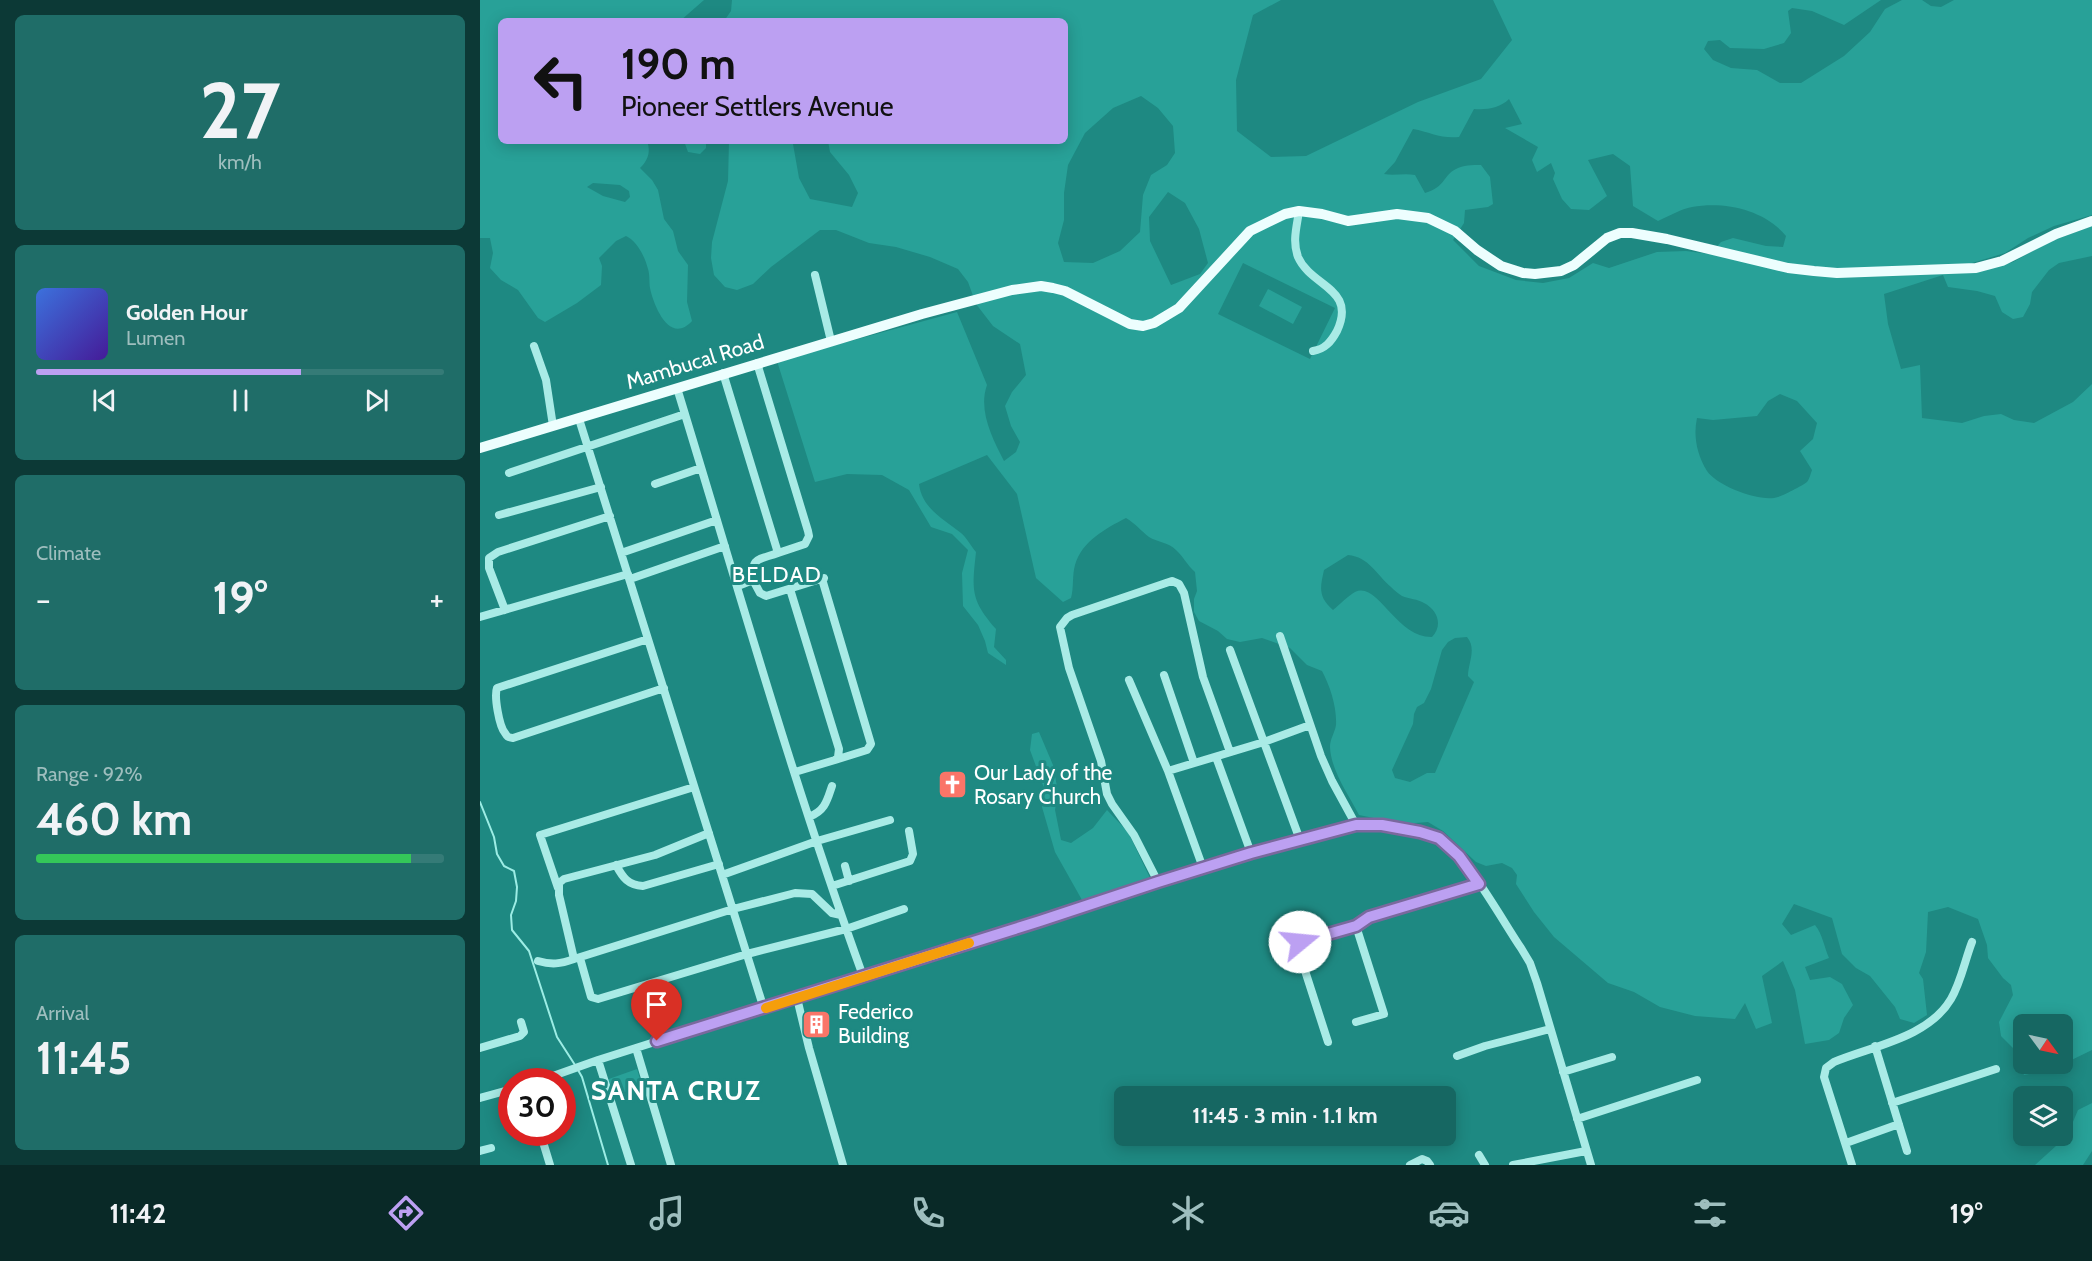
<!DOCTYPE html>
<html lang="en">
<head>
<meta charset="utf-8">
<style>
	body { margin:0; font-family:Cabin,sans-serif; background:#1f6d68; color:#f1f3f6; height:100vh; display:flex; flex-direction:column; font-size:22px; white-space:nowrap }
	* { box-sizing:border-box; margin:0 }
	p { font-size:20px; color:#9ebebe }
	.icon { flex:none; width:33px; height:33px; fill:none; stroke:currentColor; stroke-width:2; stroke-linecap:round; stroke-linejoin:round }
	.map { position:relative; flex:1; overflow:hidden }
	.details { display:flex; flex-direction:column; gap:15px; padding:15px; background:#0c3936; width:480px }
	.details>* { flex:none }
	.banner { position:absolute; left:18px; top:18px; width:570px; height:126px; border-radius:9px; box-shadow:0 3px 15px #0003; background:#bca0f2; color:#111; overflow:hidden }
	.needle { width:39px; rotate:123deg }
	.controls { position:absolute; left:1533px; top:1014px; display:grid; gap:12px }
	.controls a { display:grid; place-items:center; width:60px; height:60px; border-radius:9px; background:#166762; box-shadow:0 3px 15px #0003; font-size:30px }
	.speed { position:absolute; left:18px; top:1068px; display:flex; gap:12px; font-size:30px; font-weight:700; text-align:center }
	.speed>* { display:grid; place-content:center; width:78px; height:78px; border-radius:50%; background:#166762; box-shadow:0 3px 15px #0003; line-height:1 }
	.speed .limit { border:9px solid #d22; background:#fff; color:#111 }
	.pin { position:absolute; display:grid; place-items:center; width:51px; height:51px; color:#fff; margin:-62px -26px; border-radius:50% 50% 50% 0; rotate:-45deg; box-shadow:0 0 6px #0007 }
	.pin .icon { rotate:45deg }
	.me { position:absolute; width:66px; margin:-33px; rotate:73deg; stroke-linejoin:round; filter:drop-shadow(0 0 4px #0008) }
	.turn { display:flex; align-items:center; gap:21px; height:126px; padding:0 24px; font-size:27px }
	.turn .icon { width:78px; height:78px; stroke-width:2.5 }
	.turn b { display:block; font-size:42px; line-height:51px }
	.big { font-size:45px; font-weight:700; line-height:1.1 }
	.details .tile { flex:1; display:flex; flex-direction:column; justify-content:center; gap:9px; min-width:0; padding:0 21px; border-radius:9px; background:#1f6d68 }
	.details .dial { align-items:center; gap:0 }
	.dial b { font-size:78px; line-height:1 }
	.song { display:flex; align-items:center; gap:18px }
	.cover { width:72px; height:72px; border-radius:9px; background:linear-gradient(135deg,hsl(220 70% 55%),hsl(260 70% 35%)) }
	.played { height:6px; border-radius:3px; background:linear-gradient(90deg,#bca0f2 65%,#357b77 65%) }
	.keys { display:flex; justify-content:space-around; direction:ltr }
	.heat { display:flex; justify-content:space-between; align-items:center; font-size:33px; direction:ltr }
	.charge { height:9px; border-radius:4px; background:linear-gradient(90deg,#34c759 92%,#357b77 0) }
	.trip { position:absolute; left:634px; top:1086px; width:342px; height:60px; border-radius:9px; background:#166762; box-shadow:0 3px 15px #0003; font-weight:700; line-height:60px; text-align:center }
	.tabs { display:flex; height:96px; justify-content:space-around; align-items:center; background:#092927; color:#9ebebe }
	.tabs .icon { width:42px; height:42px }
	.tabs .current { color:#bca0f2 }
	.tabs b { font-size:27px; color:#f1f3f6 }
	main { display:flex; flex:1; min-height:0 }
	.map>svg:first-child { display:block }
</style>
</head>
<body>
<main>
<section class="details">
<div class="tile dial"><b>27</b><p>km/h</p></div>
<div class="tile">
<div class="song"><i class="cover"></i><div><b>Golden Hour</b><p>Lumen</p></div></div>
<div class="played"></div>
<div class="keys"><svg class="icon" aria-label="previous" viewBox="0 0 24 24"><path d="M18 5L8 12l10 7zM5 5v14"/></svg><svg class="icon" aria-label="pause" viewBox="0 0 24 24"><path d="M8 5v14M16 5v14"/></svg><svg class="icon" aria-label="next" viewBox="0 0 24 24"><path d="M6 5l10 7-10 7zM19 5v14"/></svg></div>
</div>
<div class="tile"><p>Climate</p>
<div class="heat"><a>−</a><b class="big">19°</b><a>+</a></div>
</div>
<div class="tile"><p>Range · 92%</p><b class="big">460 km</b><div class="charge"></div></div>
<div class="tile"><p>Arrival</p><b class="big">11:45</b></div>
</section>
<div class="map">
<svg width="1612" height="1165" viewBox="0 0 1612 1165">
	<rect width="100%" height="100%" fill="#1e8982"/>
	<path fill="#28a198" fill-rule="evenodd" d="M0 0H224L200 21H21V141H167C171 152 168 160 160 168L172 180 178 190 184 219 193 231 198 251 208 265 207 302 212 321C190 345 174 307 170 288 169 282 170 275 168 269 165 257 157 241 146 236L136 241 119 258 122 266 121 285 97 303 65 322 58 318 38 290 21 280 10 268 13 253 10 238H0ZM113 183 140 185 149 191 150 197 145 202 123 196 107 187Z
		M252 0H801L773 15 756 80 757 131 791 157 826 156 938 102 1001 79 1032 40 1013 0H1401L1364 25 1332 11 1312 8 1308 11 1311 33 1304 43 1284 49 1250 48 1240 40 1228 41 1224 49 1233 60 1251 68 1277 70 1300 83H1321L1364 56 1390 32 1405 9 1422 0H1442L1451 6 1461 7 1474 0H1612V215L1574 226 1548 238 1525 253 1492 263 1500 271 1533 262 1569 242 1612 226V256L1579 263 1569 270 1552 292 1550 304 1543 317 1533 319 1522 312 1515 296 1497 291 1468 287 1463 275 1404 294 1408 324 1421 369 1440 365 1442 418 1482 423 1504 416 1521 414 1534 420 1554 423 1593 402 1612 384V1050L1573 1069 1544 1075 1534 1049 1521 1036 1519 1022 1533 995 1531 985 1523 978 1508 958 1507 945 1498 919 1468 907 1448 912 1446 952 1439 973 1443 979 1447 1015 1434 1023 1420 1019 1415 1007 1390 976 1376 968 1362 954 1352 918 1314 904 1302 924 1311 935 1335 925C1343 935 1344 947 1349 958L1325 967 1330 980 1350 977 1362 984 1373 1005 1364 1018 1359 1033 1349 1040 1325 1044 1315 990 1303 961 1282 976 1292 1023 1276 1029 1265 1003 1255 1019 1215 1016 1180 1007 1154 992 1128 983 1074 937 1054 912 1036 884 1037 875 1032 868 1022 863 1006 866 996 862 963 831 948 822 923 824 879 815C869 795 851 771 850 747 850 739 855 732 856 725 857 707 850 686 842 671L827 665 810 648 782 638 760 642 747 639 738 631 719 621 714 612V599L717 591 715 572C707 565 703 556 696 550 688 542 677 542 669 537 661 531 656 524 646 518 625 529 602 541 595 565 592 575 594 588 591 598L583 602 556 578 537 494 507 455 439 484C442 509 464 519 481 533 487 538 491 546 496 552 492 590 490 599 516 629L514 647 526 660V665L508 653 505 641 498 625 483 606 482 573 488 550 472 534 451 527 429 490 402 475 367 474 335 482 297 361 477 312 507 385C498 410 512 438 524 461L536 452 540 442 531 426 525 406 532 392 546 375 540 344 513 326 496 304 488 282 478 269 450 257 416 247 389 243 356 230H340L291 267 273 284 257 290 245 287 234 275 231 258 232 242 248 181 249 141H314L313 144 319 178 330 199 372 207 378 193 369 175 350 152 348 141H585V21H244L251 11ZM661 96 678 108 693 126 695 153 687 165 671 175 663 195 660 232 640 251 613 263 584 262 578 243 584 220V193L588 165 605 133 633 108ZM1029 99 1042 124 1025 128 1058 147 1052 160 1057 172 1071 163 1075 173 1073 179 1082 199 1091 209 1109 210 1127 196 1108 160 1133 154 1150 166 1153 206 1178 221C1189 216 1201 209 1212 207 1245 201 1285 210 1306 236L1303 247 1286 246 1253 238 1241 242 1230 254 1206 251 1177 252 1129 268 1113 263 1089 278 1063 283 1036 280 999 266 973 240 984 223 985 210 1008 207 1013 204 1010 177 1001 165C992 165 983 165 976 169 963 175 966 187 945 193L935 175C924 173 914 176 904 174L915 162 933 129C950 132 961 139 979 137L994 109C1007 110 1020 108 1029 99ZM688 192 705 203 719 229 728 263 720 274 691 285 670 241 669 217ZM763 263 855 308 830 359 738 314ZM1300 394 1317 401 1337 423 1333 439 1320 451 1332 470C1331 473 1329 480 1327 482 1322 486 1304 495 1298 497 1281 503 1237 486 1227 471 1217 455 1213 436 1217 418L1233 420 1277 416 1288 401ZM868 555C889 557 896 574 911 587 914 590 919 594 922 596 929 599 938 599 944 603 958 610 963 626 952 637 916 638 898 581 875 592 869 595 859 605 853 610 838 597 840 588 844 570ZM987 637C997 649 988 663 988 676L994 682 955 773H947L930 782 915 778 912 770 933 724 934 714 937 707 944 703 951 689 962 650 968 642 975 638ZM1544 1024H1582V1064H1544Z
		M204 141H226V148L220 154 208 152Z
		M788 289 822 307 813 324 779 306Z
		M559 732 573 765 578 792 575 810 581 840 591 843 613 828 627 810 648 832 670 878 602 900 575 852 562 807 564 788 550 750 552 734Z
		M157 1069 162 1086 131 1097 126 1080Z
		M1612 1103V1151L1603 1165H1555L1587 1136 1598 1110Z"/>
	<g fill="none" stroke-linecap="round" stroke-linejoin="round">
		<path stroke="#9cede5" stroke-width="2" d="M0 802 14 837 17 854 24 866 34 871 37 887 36 901 31 915 32 930 49 951 77 1037 95 1065
			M98 1070 102 1077 128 1165"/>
		<path stroke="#a9ebe6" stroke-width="8" d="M819 211C817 226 812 241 818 257 831 287 877 288 857 331 851 342 845 349 833 351
			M335 275 351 341
			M54 346 66 380 73 426
			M277 363 328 531 329 536 325 544 298 553
			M243 373 298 553C278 560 271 557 273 580L258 586
			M197 388C257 584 313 783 383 976
			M99 419 284 1009
			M29 473 205 414
			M175 484 221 468
			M19 515 121 487
			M141 553 237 520
			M150 579 245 546
			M342 579 391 744 387 750 355 760
			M273 580 280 593 286 596 344 578
			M310 589 359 749 358 757 355 760 315 772
			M25 610 9 568V558L18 552 130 516
			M0 617 148 574
			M800 636 841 756 852 781 876 825
			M168 639 17 688C14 696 19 726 25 733 28 738 28 737 33 738L184 688
			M750 650 820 840
			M684 675 714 763
			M649 680 688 771 723 868
			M736 757 771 853
			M688 771 784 742 830 725
			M329 817C345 811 347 801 352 786
			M229 833 175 855 84 879 79 883V895L94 959 253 909 315 893 332 894 352 913 361 915
			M136 865C143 878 148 885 163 886L239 864
			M365 866 369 881
			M242 875 337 841 410 820
			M678 882 654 835 632 804 627 794 621 761 589 668 580 627 587 618 592 615 686 583 692 581 699 584 704 593 723 677 750 752
			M352 886 430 861 433 854 429 831
			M78 888 60 835 214 787
			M876 926 904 1014 876 1022
			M100 958 111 997 118 999 267 954 366 929 424 909
			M58 961C72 965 80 964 94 959
			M317 998 329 1048 363 1165
			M848 1042 818 949 820 942 876 926 889 917 999 884
			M1395 1046 1427 1151
			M0 1048 40 1036 44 1032 41 1022
			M156 1048 191 1165
			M977 1056 1005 1046 1070 1029
			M118 1060 151 1165
			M1083 1072 1132 1057
			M56 1082 118 1060 771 853 864 828C883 824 900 825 919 828 932 830 947 831 959 838 986 854 1022 920 1041 948L1050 963 1057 983 1111 1165
			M0 1098 32 1089
			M1412 1103 1516 1069
			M1097 1119 1217 1080
			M60 1132 70 1165
			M1366 1143 1419 1124
			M0 1151 11 1148
			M999 1155 1005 1165
			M930 1165 942 1159 947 1161 950 1165
			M1033 1165 1106 1151
			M1372 1165 1344 1077 1346 1068 1354 1062C1392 1046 1448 1038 1471 999 1481 982 1485 960 1492 942"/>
		<path stroke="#edfefe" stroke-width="10" d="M0 448 442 314 532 290 561 286 573 288 585 291 650 324 663 326 674 323 699 308 770 231 805 214 819 211 842 214 868 221 917 214 948 218 975 231 997 250 1021 266 1043 273 1055 274 1081 271 1094 265 1127 238 1140 233H1152L1187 239 1308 268 1334 271 1357 273 1496 268 1522 261 1576 234 1612 221"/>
	</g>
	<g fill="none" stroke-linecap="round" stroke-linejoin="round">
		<defs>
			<path id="route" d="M177 1041 560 921 678 882 771 853 876 825H902L940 832 959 838 979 856 999 884 889 917 876 926 820 942"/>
		</defs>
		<use href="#route" stroke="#7a689d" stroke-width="15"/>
		<use href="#route" stroke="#bca0f2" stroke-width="10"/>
		<path stroke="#f59e0b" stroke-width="10" d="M286 1008 489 943"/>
	</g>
	<defs>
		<symbol id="church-square" viewBox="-11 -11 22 22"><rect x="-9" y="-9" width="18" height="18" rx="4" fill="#fa7568" stroke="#1e8982"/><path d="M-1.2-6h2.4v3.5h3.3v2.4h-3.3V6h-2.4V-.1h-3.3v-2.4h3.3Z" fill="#fff"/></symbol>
		<symbol id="building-square" viewBox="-11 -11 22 22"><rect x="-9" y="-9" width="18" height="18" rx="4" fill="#fa7568" stroke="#1e8982"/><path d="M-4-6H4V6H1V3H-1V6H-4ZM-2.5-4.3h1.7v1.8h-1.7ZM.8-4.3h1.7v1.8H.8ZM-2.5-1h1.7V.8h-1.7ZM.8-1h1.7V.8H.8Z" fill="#fff"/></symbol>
	</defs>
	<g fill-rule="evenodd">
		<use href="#church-square" x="456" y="768" width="33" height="33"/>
		<use href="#building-square" x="320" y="1008" width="33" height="33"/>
	</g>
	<g text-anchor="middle" stroke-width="6" stroke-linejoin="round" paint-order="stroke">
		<g font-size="21" fill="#fff" stroke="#1e8982">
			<text transform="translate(215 362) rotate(-17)" y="7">Mambucal Road</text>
		</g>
		<g font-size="21" fill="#fff" stroke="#1e8982" text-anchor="start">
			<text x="494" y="780">Our Lady of the<tspan x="494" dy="24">Rosary Church</tspan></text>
			<text x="358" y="1019">Federico<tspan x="358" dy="24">Building</tspan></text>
		</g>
		<g font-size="22" letter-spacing="1.5" fill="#fff" stroke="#1e8982">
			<text x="297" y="582">BELDAD</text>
		</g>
		<g font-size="27" font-weight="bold" letter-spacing="1.5" fill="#fff" stroke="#1e8982">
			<text x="196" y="1100">SANTA CRUZ</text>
		</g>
	</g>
</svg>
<div class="controls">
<a><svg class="needle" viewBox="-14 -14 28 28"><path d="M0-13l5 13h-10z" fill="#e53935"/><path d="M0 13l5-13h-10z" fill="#9ebebe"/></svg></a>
<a><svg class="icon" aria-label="layers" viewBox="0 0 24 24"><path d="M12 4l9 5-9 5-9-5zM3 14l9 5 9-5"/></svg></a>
</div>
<div class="speed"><div class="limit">30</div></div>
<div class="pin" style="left:177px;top:1041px;background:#d93025"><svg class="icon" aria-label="arrive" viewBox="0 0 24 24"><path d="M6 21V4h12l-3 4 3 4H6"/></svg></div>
<svg class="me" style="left:820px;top:942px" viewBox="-20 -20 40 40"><circle r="19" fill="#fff"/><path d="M0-13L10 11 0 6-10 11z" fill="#bca0f2"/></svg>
<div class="trip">11:45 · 3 min · 1.1 km</div>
<div class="banner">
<div class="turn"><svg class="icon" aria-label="left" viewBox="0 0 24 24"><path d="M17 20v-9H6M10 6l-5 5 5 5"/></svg><div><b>190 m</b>Pioneer Settlers Avenue</div></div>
</div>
</div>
</main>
<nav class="tabs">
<b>11:42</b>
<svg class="icon current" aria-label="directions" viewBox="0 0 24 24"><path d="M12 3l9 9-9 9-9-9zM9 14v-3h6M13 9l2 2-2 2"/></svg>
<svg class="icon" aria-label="music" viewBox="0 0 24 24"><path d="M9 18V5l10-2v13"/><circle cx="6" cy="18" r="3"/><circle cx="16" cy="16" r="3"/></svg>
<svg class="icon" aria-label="phone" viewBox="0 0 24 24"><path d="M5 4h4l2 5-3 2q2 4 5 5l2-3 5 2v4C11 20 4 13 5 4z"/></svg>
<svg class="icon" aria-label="climate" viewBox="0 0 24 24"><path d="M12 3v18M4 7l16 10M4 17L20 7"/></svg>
<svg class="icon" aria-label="car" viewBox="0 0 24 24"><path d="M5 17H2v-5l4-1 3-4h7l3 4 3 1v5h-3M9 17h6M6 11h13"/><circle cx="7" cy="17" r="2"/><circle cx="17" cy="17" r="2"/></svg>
<svg class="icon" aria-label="filters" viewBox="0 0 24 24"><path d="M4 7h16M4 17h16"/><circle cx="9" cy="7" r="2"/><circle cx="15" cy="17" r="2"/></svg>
<b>19°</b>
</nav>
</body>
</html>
